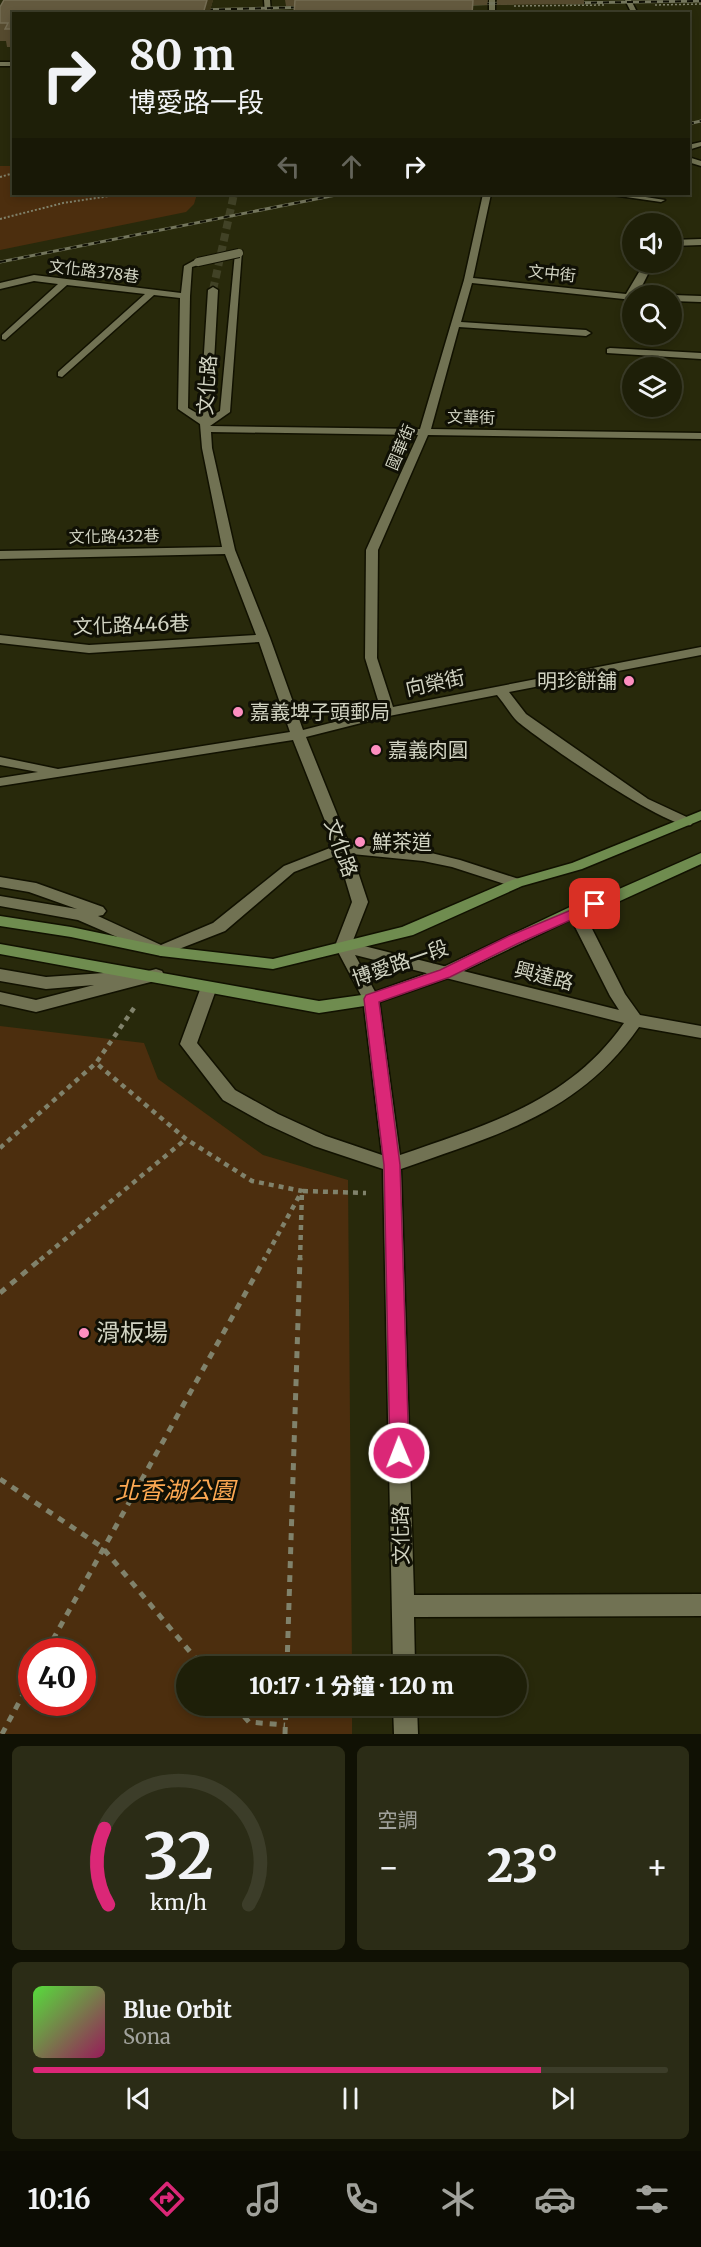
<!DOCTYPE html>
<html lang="zh-TW">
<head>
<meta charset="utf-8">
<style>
	body { margin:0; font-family:Merriweather,"Noto Sans TC",serif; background:#2b2c16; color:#f1f3f6; height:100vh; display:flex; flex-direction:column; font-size:22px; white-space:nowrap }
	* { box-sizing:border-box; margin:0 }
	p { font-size:20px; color:#a1a29c }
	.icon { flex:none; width:33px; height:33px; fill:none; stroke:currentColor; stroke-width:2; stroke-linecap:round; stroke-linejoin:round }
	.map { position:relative; height:1734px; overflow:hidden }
	.panel { display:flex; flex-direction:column; gap:12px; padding:12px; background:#101104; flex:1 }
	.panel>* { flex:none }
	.hud { position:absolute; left:12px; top:12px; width:678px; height:183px; border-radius:0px; box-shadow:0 3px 9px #0003,0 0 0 2px #3c3d29; background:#1e1f08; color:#f1f3f6; overflow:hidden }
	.tools { position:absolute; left:622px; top:213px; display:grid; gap:12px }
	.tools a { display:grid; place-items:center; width:60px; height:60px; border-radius:50%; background:#1e1f08; box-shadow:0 3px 9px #0003,0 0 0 2px #3c3d29; font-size:30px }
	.speed { position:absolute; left:18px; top:1638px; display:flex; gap:12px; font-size:30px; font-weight:700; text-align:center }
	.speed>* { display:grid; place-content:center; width:78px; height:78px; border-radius:50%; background:#1e1f08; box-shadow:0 3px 9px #0003,0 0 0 2px #3c3d29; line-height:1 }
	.speed .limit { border:9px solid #d22; background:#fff; color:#111 }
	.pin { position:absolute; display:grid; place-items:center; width:51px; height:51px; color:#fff; margin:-26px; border-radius:12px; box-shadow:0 3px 9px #0006 }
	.me { position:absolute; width:66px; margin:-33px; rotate:359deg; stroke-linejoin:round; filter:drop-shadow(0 0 4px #0008) }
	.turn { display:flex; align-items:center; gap:21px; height:126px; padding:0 18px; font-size:27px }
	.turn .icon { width:78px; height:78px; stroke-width:2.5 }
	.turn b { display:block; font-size:42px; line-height:51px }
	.lanes { display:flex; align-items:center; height:57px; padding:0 18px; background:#0003; justify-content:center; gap:30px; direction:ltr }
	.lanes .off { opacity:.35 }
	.big { font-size:45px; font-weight:800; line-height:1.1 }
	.panel .widget { flex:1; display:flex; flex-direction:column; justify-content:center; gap:9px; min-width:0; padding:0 21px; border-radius:9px; background:#2b2c16 }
	.panel .dial { align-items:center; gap:0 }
	.dial svg { height:156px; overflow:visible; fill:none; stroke:#3c3d29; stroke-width:7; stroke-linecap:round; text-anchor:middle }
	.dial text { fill:#f1f3f6; stroke:none }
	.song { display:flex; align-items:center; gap:18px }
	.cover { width:72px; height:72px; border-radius:9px; background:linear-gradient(135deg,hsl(110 70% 55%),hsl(330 70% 35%)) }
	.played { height:6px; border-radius:3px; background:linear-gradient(90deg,#db2777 80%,#3c3d29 80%) }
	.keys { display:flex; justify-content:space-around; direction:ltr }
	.heat { display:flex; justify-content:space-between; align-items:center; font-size:33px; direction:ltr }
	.panel .tiles { flex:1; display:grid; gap:12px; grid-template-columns:1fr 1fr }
	.widget:last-child { grid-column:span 2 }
	.trip { position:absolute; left:176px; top:1656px; width:351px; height:60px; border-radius:30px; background:#1e1f08; box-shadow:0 3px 9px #0003,0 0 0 2px #3c3d29; font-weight:800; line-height:60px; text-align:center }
	.tab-bar { display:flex; height:96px; justify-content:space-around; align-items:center; background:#0c0c03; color:#a1a29c }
	.tab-bar .icon { width:42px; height:42px }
	.tab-bar .current { color:#db2777 }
	.tab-bar b { font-size:27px; color:#f1f3f6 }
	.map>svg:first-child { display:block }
</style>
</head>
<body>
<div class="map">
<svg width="701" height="1734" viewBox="0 0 701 1734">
	<rect width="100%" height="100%" fill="#28290b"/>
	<path fill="#4c2e0e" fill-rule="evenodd" d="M0 166H13L14 194H197L194 204 186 212 0 250Z
		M0 1026 144 1043 158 1079 263 1155 348 1180 352 1666H186V1706H352V1734H0ZM32 1652H82V1702H32Z"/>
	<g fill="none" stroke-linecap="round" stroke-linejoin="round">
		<path stroke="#414226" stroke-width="8" stroke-dasharray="8 4.5" stroke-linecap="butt" d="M213 290 234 194"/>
		<defs>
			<path id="minor" d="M264 0H270L271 14H265Z
				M489 0H495V14H489Z
				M625 0H631L638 14H632Z
				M0 62H14V66H0Z
				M701 142V146L688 150V145Z
				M688 157 701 161V166L688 162Z
				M483 194H491L473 278 626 294 645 262H654L637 296H633V300L472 283 461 322 586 330 591 333 586 336 459 327 431 429 701 433V439L428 435 378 550 377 658 393 707 701 647V655L509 692 526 714 648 799 691 819 693 822 691 825C669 831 538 739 517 721 510 714 504 703 497 695L389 716 306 737 349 844 423 851 460 860 522 880 525 883 517 888 452 867 423 861 352 854 368 902 352 943 619 1010 610 996 567 911 575 906 583 911 625 994 640 1015 701 1026V1038L639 1027C579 1114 496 1135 401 1169L414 1595 701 1594V1616L414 1617 415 1666H393L383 1169 314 1146 266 1124 223 1100 180 1044 201 987 203 983H215L217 987 197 1043 235 1090 278 1114 326 1136 382 1155 363 999 335 946 352 902 338 855 294 872 225 931 161 956 78 920 0 906V896L77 909 29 892 0 887V877L36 883 103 907 106 911 103 915 98 916 161 945 213 923 284 866 335 846 293 740 0 786V778L38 772 0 765V757L58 769 290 732 259 642 89 653 0 643V635L89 645 256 635 225 554 0 559V551L222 547 202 448 200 424 178 409 180 298 154 295 62 377 58 376V372L145 294 67 285 5 340 2 339V335L58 284 34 281 0 289V283L34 275 181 293 184 266 195 260H201V264L192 267 190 296 188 408 200 415 208 290 213 287 218 290 211 416 220 411 235 253 242 251 230 412 210 426 420 429 464 280ZM211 432 418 435 366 550 365 658 381 710 303 730 270 638 235 550 212 448ZM355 955 624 1023C569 1102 486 1125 400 1155L379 999Z
				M605 194H626L665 200 661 202Z
				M701 239V245L672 246V240Z
				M672 295 701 296V302L672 301Z
				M610 348 701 353V359L607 353V349Z
				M0 969 46 977 119 972 126 977 156 969 162 971 164 975 162 979 36 1012 0 1004V992L36 1000 94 985 46 989 0 981Z
				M393 1706H417L418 1734H394Z"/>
			<path id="major" d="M701 811V820L582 869 522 886 413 935 273 969 161 956 71 937 0 926V916L71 927 161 946 273 959 402 927 512 880 572 863Z
				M701 853V864L620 901 580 915 451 977 371 1005 319 1013 0 954V944L319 1001 369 994 439 969 570 907 610 893Z"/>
		</defs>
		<use href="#minor" stroke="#110" stroke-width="3"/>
		<use href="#major" stroke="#110" stroke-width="3"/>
		<path stroke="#80826b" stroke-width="1.5" stroke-dasharray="2 2" stroke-linecap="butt" d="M655 5 701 4
			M514 6 606 5"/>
		<path stroke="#80826b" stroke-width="2" stroke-dasharray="2 2" stroke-linecap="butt" d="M0 177 14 173
			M0 219 63 203 123 194"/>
		<path stroke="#80826b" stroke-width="4.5" stroke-dasharray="5 5" stroke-linecap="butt" d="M134 1008 96 1063 186 1139 252 1181 302 1191 264 1260
			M0 1148 96 1063
			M40 1260 186 1139
			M300 1260 302 1191 366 1193"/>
		<path stroke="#80826b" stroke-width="5" stroke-dasharray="7 7" stroke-linecap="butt" d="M0 1293 42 1258
			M0 1479 102 1547 202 1666
			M46 1652 265 1258
			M287 1666 300 1258
			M235 1706 249 1722 285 1725
			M2 1734 32 1678
			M285 1734 286 1706"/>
		<use href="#minor" fill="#717253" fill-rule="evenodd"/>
		<use href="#major" fill="#6f8c4f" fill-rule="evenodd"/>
		<defs>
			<path id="rail" d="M567 3 701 1
				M471 4 513 3
				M195 10 312 7
				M688 124 701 121
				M0 262 341 194"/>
		</defs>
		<use href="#rail" stroke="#74765d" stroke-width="3"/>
		<use href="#rail" stroke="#101005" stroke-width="2" stroke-dasharray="6" stroke-linecap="butt"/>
		<defs>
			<path id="minor-bridge" d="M198 262 239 253"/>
		</defs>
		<use href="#minor-bridge" stroke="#110" stroke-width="10" stroke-linecap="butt"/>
		<use href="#minor-bridge" stroke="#717253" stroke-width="8"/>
	</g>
	<path fill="#554a2e" d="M4 0H213L209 14H14V47H7L6 41H0V7Z
		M285 0H488L487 5 286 6Z
		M497 0H584V4L497 5Z"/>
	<path fill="#3e3719" d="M207 0H213L209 14H203Z"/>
	<path fill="#63593e" stroke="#746c53" stroke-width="1.5" d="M4 0H207L203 14H14V29H5L8 23H0V7Z
		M295 0H473L472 14H294Z"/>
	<path fill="#db2777" stroke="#8e194d" stroke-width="1.5" d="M595 900 600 901 602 904 600 907 519 943 450 977 379 1002 400 1165 409 1453 406 1459 399 1461 393 1459 390 1453 384 1165 364 999 366 995 440 970 509 936Z"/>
	<g fill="#fd8ec0" stroke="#101005" stroke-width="2">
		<circle cx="629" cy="681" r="6"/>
		<circle cx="238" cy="712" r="6"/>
		<circle cx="376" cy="750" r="6"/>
		<circle cx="360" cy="842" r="6"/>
		<circle cx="84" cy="1333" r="6"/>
	</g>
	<g text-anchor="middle" stroke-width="6" stroke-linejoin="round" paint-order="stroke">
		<g font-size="16" fill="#d1d3c2" stroke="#101005">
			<text transform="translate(94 271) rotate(7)" y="6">文化路378巷</text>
			<text transform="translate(552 273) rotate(6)" y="6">文中街</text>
			<text transform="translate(471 417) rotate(1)" y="6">文華街</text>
			<text transform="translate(400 447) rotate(-67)" y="6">國華街</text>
			<text transform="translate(114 536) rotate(-1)" y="6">文化路432巷</text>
		</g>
		<g font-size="20" fill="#d1d3c2" stroke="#101005">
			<text transform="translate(207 385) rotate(-86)" y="7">文化路</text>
			<text transform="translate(131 625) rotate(-2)" y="7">文化路446巷</text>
			<text transform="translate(435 683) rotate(-12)" y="7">向榮街</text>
			<text transform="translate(341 848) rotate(70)" y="7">文化路</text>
			<text transform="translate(400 963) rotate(-19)" y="7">博愛路一段</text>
			<text transform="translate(544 976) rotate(14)" y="7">興達路</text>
			<text transform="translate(401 1535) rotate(-91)" y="7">文化路</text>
		</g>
		<g font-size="20" fill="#d1d3c2" stroke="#101005" text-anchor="start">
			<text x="617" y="688" text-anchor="end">明珍餅舖</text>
			<text x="250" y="719">嘉義埤子頭郵局</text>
			<text x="388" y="757">嘉義肉圓</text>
			<text x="372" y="849">鮮茶道</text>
		</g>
		<g font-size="24" fill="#d1d3c2" stroke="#101005" text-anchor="start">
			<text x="96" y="1341">滑板場</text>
		</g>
		<g font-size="24" font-style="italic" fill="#fda852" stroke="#101005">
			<text x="175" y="1499">北香湖公園</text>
		</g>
	</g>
</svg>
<div class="tools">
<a><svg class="icon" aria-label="sound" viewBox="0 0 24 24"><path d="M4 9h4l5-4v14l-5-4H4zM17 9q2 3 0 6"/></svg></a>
<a><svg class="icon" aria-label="search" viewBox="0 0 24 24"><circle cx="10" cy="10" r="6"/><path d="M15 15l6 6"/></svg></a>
<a><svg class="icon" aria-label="layers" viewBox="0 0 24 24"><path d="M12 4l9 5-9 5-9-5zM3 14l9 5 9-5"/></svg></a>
</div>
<div class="speed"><div class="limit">40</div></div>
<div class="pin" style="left:595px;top:904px;background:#d93025"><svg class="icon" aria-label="arrive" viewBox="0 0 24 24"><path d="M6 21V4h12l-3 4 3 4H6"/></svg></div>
<svg class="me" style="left:399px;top:1453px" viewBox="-20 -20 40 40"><circle r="17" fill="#db2777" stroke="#fff" stroke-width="3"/><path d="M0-11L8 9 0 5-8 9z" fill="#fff"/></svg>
<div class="trip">10:17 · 1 分鐘 · 120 m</div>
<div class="hud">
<div class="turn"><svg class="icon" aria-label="right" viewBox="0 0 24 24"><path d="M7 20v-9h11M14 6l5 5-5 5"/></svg><div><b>80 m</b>博愛路一段</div></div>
<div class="lanes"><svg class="icon off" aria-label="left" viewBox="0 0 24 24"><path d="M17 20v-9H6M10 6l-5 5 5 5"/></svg><svg class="icon off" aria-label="ahead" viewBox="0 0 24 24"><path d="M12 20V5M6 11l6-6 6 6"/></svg><svg class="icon" aria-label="right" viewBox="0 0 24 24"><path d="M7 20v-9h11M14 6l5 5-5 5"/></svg></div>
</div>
</div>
<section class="panel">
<div class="tiles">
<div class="widget dial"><svg viewBox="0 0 100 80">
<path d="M14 69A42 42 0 1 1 86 69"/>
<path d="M14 69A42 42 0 0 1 12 30" stroke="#db2777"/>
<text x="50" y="56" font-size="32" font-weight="700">32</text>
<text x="50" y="72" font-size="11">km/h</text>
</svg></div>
<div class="widget"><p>空調</p>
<div class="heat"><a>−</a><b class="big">23°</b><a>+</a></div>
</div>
<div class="widget">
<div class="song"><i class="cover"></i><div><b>Blue Orbit</b><p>Sona</p></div></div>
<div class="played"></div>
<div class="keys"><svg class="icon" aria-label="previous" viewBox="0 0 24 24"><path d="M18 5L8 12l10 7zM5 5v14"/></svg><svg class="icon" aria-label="pause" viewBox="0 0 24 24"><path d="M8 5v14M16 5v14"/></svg><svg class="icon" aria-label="next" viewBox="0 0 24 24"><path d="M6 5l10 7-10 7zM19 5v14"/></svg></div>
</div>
</div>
</section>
<nav class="tab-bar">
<b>10:16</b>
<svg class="icon current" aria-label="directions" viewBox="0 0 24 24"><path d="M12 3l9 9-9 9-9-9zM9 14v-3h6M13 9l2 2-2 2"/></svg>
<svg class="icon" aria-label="music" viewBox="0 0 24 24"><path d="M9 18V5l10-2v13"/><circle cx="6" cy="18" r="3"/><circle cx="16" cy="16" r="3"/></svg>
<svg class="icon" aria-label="phone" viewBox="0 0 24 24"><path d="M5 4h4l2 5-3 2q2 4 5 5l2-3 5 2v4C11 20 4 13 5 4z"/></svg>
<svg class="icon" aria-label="climate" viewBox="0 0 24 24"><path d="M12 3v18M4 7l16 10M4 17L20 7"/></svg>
<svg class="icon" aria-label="car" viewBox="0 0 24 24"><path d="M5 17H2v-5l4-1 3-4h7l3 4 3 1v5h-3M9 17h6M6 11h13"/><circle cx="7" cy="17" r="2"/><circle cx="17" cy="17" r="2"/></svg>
<svg class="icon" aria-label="filters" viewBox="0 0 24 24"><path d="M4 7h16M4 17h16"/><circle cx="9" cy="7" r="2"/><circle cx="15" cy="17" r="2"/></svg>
</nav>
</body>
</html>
